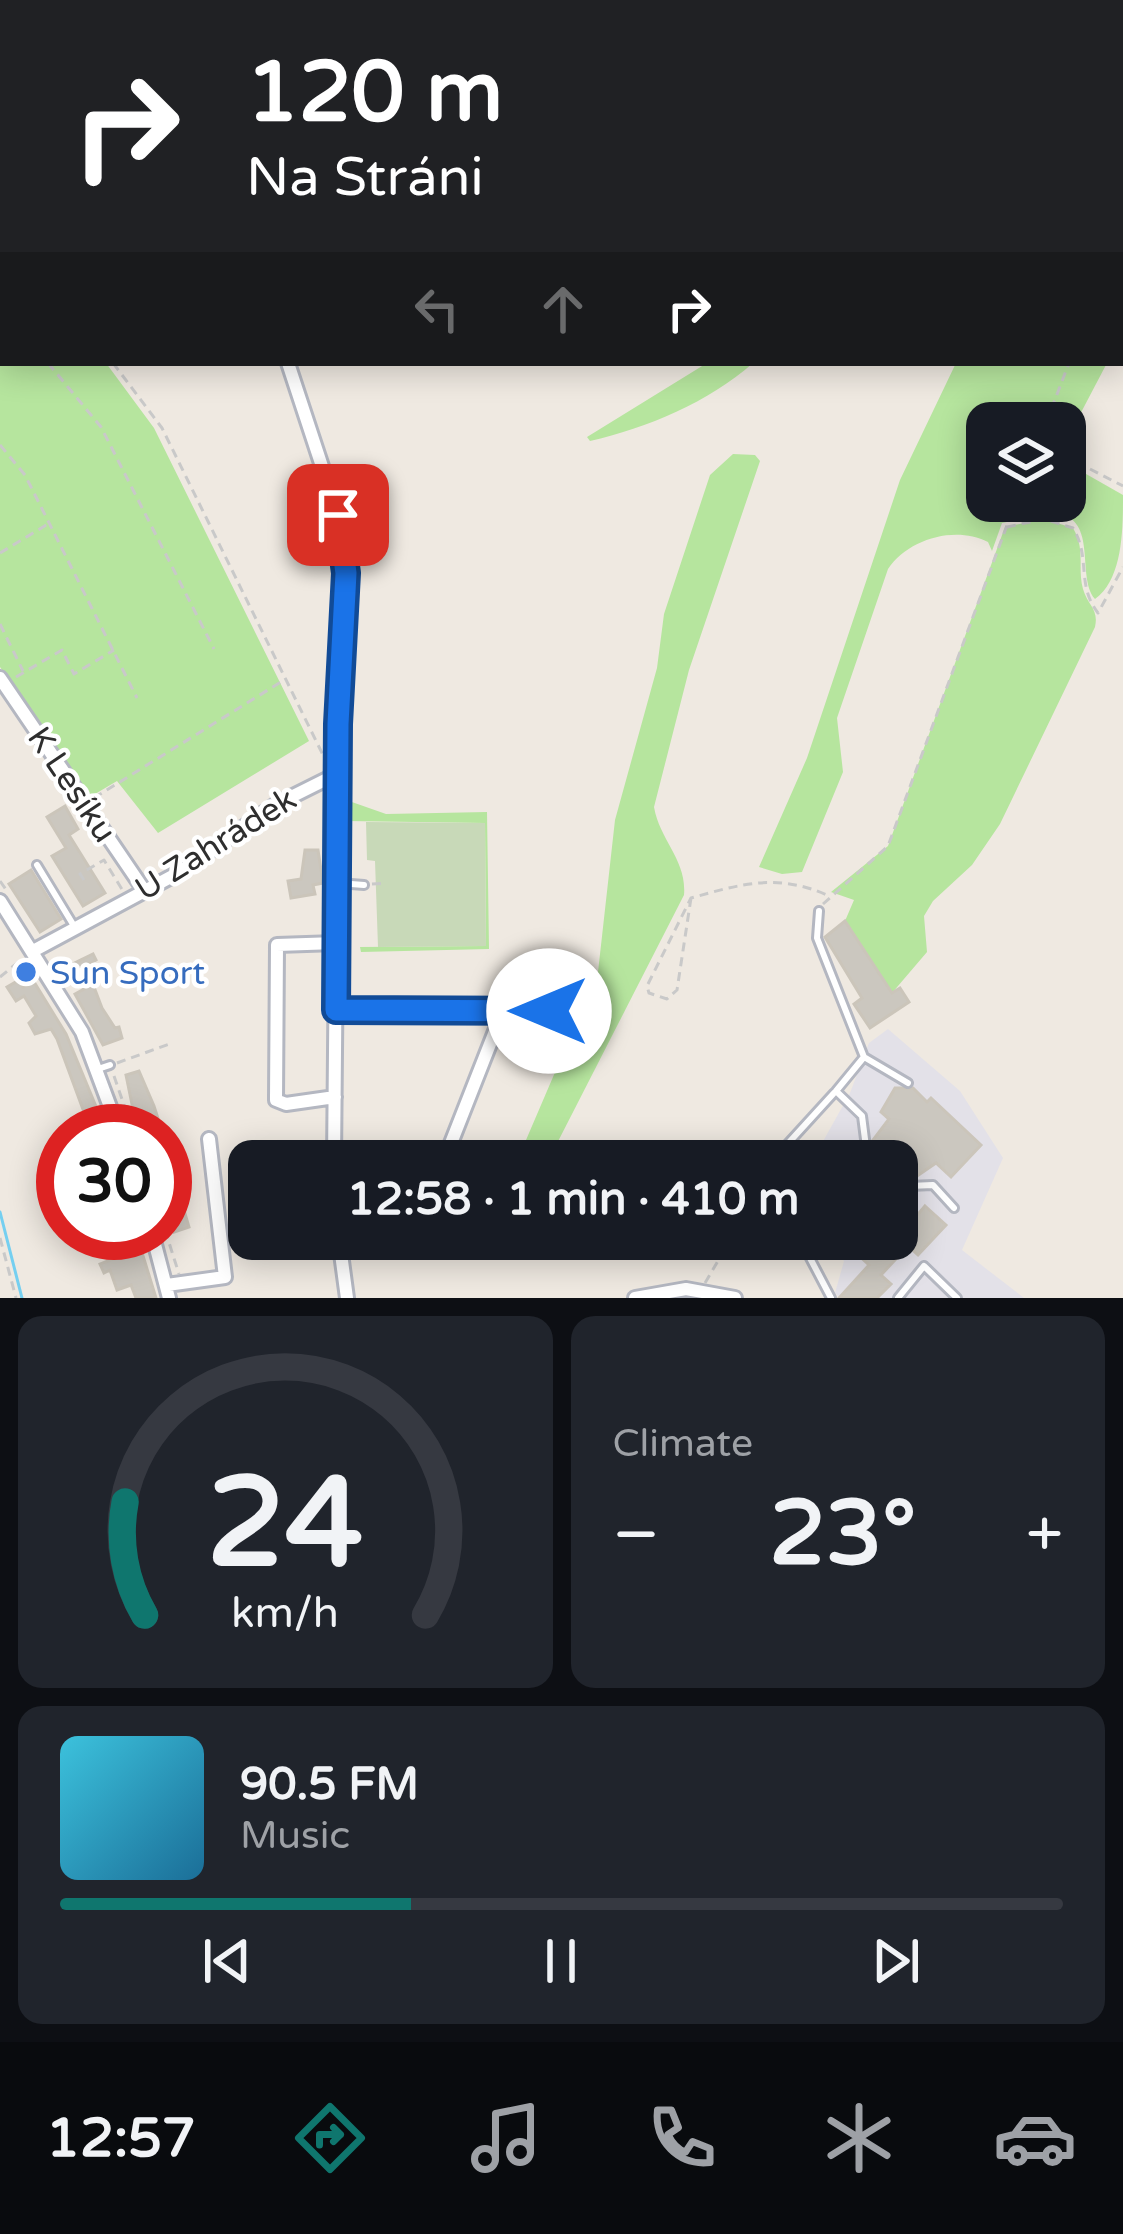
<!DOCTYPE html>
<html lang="en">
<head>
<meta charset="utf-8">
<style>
	body { margin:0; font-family:"Varela Round",sans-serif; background:#20242c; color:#f1f3f6; height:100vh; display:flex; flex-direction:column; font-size:45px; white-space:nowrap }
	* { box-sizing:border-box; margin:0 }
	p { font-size:39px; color:#9ea1a6 }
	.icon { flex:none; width:66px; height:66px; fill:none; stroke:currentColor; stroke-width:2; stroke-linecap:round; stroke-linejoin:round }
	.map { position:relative; height:1298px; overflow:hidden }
	.panel { display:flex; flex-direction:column; gap:18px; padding:18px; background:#0d0f14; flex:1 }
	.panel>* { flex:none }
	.guide { position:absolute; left:0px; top:0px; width:1125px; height:366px; box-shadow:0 6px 30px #0003; background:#202124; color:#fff; overflow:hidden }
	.buttons { position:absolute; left:966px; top:402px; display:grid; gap:24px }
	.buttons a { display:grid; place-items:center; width:120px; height:120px; border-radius:24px; background:#171b24; box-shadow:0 6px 30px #0003; font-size:60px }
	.speed { position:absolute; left:36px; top:1104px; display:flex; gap:24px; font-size:60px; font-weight:700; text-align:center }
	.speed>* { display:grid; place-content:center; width:156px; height:156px; border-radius:50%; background:#171b24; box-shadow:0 6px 30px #0003; line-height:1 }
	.speed .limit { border:18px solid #d22; background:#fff; color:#111 }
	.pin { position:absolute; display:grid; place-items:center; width:102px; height:102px; color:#fff; margin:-51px; border-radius:24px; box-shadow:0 6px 18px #0006 }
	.me { position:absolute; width:132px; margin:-66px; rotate:270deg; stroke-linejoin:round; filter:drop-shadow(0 0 9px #0008) }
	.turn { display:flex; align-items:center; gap:42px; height:252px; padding:0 48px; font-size:54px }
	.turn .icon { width:156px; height:156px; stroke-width:2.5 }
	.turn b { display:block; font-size:84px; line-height:102px }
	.lanes { display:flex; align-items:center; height:114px; padding:0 48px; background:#0003; justify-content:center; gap:60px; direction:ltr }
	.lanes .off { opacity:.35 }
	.big { font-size:90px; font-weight:700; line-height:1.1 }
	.panel .tile { flex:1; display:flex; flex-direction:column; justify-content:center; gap:18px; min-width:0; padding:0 42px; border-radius:24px; background:#20242c }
	.panel .dial { align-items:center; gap:0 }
	.dial svg { height:312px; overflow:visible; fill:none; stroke:#363941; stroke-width:7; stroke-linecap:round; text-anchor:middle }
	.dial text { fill:#f1f3f6; stroke:none }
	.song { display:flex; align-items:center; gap:36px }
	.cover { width:144px; height:144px; border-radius:18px; background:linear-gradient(135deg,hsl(190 70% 55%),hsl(200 70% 35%)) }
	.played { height:12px; border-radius:6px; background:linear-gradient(90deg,#0f766e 35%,#363941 35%) }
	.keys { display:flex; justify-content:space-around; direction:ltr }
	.heat { display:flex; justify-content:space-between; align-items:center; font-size:66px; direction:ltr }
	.panel .tiles { flex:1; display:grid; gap:18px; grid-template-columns:1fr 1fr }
	.tile:last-child { grid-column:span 2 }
	.trip { position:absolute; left:228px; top:1140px; width:690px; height:120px; border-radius:24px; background:#171b24; box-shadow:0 6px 30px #0003; font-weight:700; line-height:120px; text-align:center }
	.tabs { display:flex; height:192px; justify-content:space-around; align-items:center; background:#090b0e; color:#9ea1a6 }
	.tabs .icon { width:84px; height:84px }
	.tabs .current { color:#0f766e }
	.tabs b { font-size:54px; color:#f1f3f6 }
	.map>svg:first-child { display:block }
</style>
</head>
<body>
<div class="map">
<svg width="1123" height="1298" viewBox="0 0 1123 1298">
	<rect width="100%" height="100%" fill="#efe9e1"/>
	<path fill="#e3e1e8" d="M888 1029 960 1091 1003 1158 962 1250 1024 1298H840L835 1293 844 1261 824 1239H897V1161H812L850 1093 869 1043Z"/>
	<path fill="#b6e59e" d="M0 236 3 363H106L154 428 309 741 158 833 117 781 90 797 0 667Z
		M707 363H753C709 402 647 428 590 441L587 437Z
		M956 363H1107L1065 443V423H987V501H1062V509L1071 512 1076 504 1065 499V462L1123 495C1123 529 1123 579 1095 599 1075 576 1101 513 1050 513 1035 513 1017 520 1002 523L992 551 988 542C955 525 908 539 888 569L837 718 843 772 802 872 782 874 759 867 807 758 900 480Z
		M733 454 755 455 760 461 689 670 654 807C660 841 687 860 684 895L548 1161H517L598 972 615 820 657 668 664 614 710 475Z
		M1044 519 1073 528C1086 550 1077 567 1083 589 1088 606 1099 609 1095 627L1000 824 972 865 933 901 924 916 927 952 892 993 845 921 854 900 831 892 888 846 1005 527Z
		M349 801 386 814 487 812 489 949 361 952 360 947 486 946 485 823 347 821Z"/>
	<path fill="#c8d9b8" d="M366 822 485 823 486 946 378 947 375 861 367 860Z"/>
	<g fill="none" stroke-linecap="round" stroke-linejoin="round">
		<path stroke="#75cff0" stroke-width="3" d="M0 1212 22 1298"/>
	</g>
	<path fill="#cbc7bf" stroke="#cbc5ba" stroke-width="3" d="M65 806 78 829 69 835 105 893 83 906 52 856 66 848 47 817Z
		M305 850H318L323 883 313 885 315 894 291 898 288 881 301 879Z
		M31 870 61 919 40 932 9 884Z
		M845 921 892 993 900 988 909 1002 870 1028 854 1004 862 998 825 937Z
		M93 954 96 960 86 966 102 1008 115 1028 119 1027 122 1038 103 1045 75 994 84 989 77 971 65 978 60 970Z
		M19 980 23 987 34 982 66 1034 104 1126 91 1131 57 1039 51 1029 35 1034 29 1023 36 1016 24 996 16 1001 7 987Z
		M139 1071 154 1106 162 1131H144L134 1114 126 1075Z
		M895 1088H913L927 1102 931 1098 981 1145 951 1177 936 1163 914 1178 873 1140 889 1119 881 1112Z
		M165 1146 189 1227 174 1232 165 1204Z
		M925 1206 946 1225 918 1255 908 1246 881 1275 891 1284 877 1298H839L869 1265 841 1239H897Z
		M126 1233H136L156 1298H136L131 1285 117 1290 110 1270 104 1273 100 1264 113 1259 105 1242Z"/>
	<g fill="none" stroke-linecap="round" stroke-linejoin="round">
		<defs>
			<path id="lane" d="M37 865 74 926
				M338 883 364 885
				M819 911 817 938 864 1057 908 1083
				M864 1057 836 1091 862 1116 866 1147 881 1161
				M98 1069 110 1065
				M772 1161 834 1093
				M897 1175 909 1186 933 1185 954 1208
				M800 1239 831 1298
				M898 1298 924 1266 957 1298"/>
			<path id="street" d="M186 3 187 0
				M288 363 338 515 346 573 338 724 334 1161
				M0 678 144 890
				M0 901 82 1032 119 1131
				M33 951 180 872 275 805 337 774
				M336 1010 549 1011
				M335 1097 286 1104 276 1100 277 945 336 943
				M444 1161 503 1011
				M152 1233 169 1298
				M339 1239 347 1298
				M167 1285 225 1277 209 1139
				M635 1298 686 1289 735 1298"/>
		</defs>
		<use href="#lane" stroke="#b4b7c1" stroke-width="12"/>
		<use href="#street" stroke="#b4b7c1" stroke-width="18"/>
		<path stroke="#c9c9c9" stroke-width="3" stroke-dasharray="9 6" stroke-linecap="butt" d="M3 0V3
			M473 0V3
			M751 3 756 0
			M0 223 3 226
			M1122 235 1123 236
			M1122 243H1123
			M0 253 3 251
			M0 305 3 309
			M1122 317H1123
			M48 363 101 427 214 649
			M113 363 162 428 324 757
			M1046 423 1069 363
			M0 445 25 475 137 698
			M1090 469 1123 486
			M1007 527 1044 519 1073 528C1091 557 1076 585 1098 613L1123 567
			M0 553 48 524
			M0 624 23 671
			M16 677 62 650 74 674 114 650
			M94 798 284 680
			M84 880 80 874 104 860 123 891
			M0 881 7 891
			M372 884 387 883
			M691 898 677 990 667 999 649 993 647 986 691 898C741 884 777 873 827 895
			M823 904 888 846 1016 501
			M0 977 22 959
			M117 1063 172 1043
			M114 1076 133 1131
			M165 1230 179 1274
			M0 1238 16 1298
			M705 1283 731 1239"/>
		<use href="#lane" stroke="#fff" stroke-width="6"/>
		<use href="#street" stroke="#fff" stroke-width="12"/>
	</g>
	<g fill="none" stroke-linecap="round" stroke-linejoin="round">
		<defs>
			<path id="route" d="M338 515 346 573 338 724 336 1010 549 1011"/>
		</defs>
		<use href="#route" stroke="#114b97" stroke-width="30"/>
		<use href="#route" stroke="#1a73e8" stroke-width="21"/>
	</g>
	<circle fill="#3f7fe0" stroke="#fff" stroke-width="4.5" cx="26" cy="972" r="12"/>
	<g text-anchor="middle" stroke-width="9" stroke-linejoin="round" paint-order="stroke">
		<g font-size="33" fill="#2e2e2e" stroke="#fff">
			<text transform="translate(73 784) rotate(56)" y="12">K Lesíku</text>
			<text transform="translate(215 843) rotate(-32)" y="12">U Zahrádek</text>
		</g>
		<g font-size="33" fill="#366cbe" stroke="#fff" text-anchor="start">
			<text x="50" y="984">Sun Sport</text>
		</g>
	</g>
</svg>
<div class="buttons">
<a><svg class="icon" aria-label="layers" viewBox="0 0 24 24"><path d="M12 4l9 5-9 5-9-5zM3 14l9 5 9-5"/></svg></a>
</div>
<div class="speed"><div class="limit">30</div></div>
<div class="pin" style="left:338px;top:515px;background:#d93025"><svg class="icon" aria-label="arrive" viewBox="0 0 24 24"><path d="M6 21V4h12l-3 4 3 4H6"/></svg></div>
<svg class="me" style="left:549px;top:1011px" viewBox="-20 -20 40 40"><circle r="19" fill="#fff"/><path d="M0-13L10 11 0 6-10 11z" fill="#1a73e8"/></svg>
<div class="trip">12:58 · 1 min · 410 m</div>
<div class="guide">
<div class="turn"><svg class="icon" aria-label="right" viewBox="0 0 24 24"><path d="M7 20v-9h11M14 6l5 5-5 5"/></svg><div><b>120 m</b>Na Stráni</div></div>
<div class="lanes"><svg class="icon off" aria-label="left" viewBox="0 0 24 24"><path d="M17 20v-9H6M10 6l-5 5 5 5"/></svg><svg class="icon off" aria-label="ahead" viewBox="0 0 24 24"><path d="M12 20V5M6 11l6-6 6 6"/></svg><svg class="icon" aria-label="right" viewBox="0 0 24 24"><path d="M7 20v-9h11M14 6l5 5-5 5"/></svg></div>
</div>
</div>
<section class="panel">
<div class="tiles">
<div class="tile dial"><svg viewBox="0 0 100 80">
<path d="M14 69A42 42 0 1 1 86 69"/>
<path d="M14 69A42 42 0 0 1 9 40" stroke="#0f766e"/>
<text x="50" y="56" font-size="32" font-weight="700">24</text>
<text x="50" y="72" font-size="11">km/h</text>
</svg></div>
<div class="tile"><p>Climate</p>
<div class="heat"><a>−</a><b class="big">23°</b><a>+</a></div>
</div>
<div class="tile">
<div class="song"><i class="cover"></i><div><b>90.5 FM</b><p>Music</p></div></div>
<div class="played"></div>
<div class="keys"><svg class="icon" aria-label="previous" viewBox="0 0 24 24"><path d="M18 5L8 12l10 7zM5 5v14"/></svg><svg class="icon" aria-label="pause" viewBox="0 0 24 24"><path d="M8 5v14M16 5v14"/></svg><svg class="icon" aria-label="next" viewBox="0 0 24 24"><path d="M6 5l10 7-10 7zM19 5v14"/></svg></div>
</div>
</div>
</section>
<nav class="tabs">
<b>12:57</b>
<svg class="icon current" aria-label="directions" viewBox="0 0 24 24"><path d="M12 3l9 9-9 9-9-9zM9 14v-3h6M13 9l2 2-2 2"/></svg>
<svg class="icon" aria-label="music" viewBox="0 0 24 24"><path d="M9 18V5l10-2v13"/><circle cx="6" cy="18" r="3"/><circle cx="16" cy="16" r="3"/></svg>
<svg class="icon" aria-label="phone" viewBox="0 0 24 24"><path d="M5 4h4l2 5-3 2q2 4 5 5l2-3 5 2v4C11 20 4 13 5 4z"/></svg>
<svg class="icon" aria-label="climate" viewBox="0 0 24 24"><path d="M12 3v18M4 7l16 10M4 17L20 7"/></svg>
<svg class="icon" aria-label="car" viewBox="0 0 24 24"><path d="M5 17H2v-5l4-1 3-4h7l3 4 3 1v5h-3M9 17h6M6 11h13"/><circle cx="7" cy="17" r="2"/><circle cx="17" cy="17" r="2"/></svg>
</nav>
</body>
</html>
